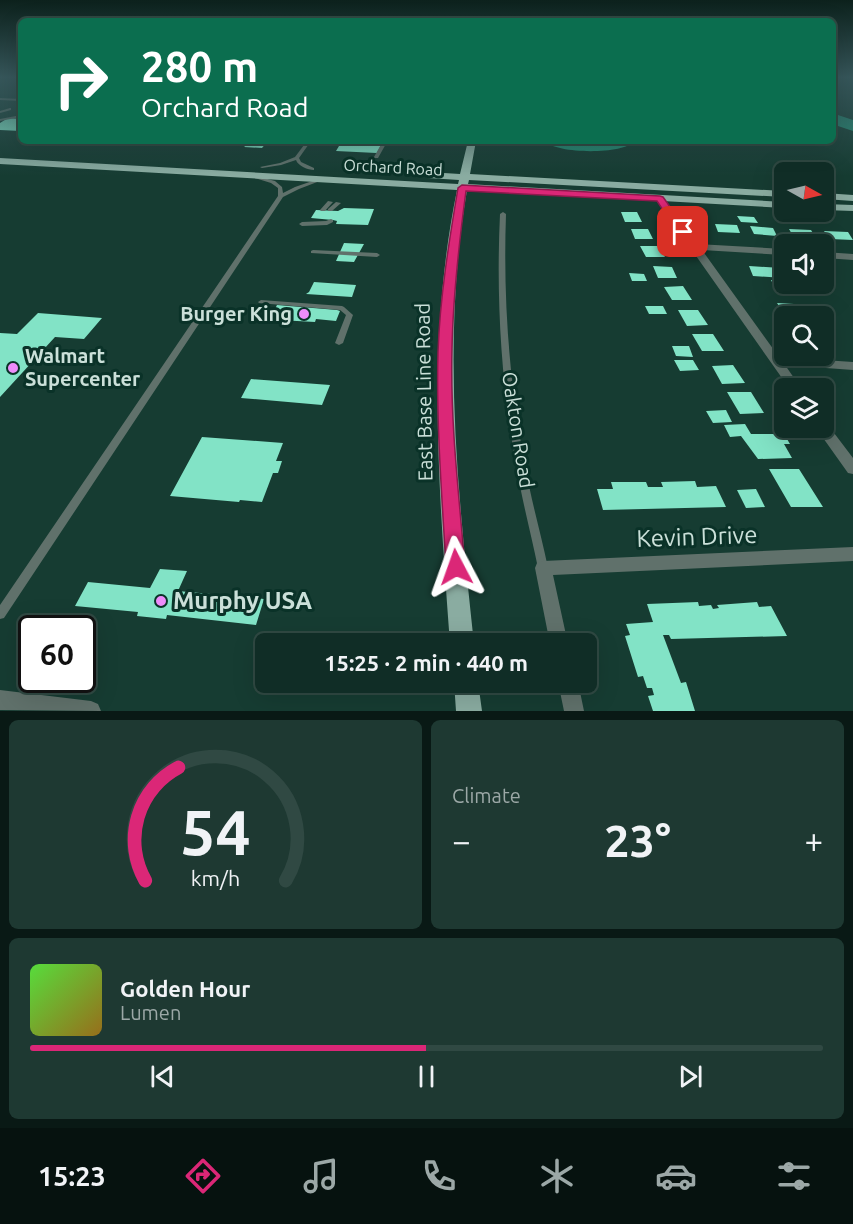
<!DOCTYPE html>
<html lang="en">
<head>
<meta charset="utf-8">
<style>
	body { margin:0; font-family:Ubuntu,sans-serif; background:#1e3932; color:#f1f3f6; height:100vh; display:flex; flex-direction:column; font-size:22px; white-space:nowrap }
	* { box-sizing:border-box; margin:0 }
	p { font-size:20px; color:#9ca8a7 }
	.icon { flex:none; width:33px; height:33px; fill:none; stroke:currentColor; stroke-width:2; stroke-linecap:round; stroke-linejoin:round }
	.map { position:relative; height:711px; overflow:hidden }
	.side { display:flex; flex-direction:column; gap:9px; padding:9px; background:#091915; flex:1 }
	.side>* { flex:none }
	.guide { position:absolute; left:18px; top:18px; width:818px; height:126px; border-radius:9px; box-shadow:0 6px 24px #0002,0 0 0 2px #304943; background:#0b6e4f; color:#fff; overflow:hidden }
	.needle { width:39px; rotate:98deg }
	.fabs { position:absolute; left:774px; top:162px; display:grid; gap:12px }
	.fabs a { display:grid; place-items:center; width:60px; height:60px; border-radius:9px; background:#102d26; box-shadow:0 6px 24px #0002,0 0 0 2px #304943; font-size:30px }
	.speed { position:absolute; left:18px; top:615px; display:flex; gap:12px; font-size:30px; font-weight:700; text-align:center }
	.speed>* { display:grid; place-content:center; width:78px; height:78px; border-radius:50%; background:#102d26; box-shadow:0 6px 24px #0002,0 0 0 2px #304943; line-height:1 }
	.speed .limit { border:3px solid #111; border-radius:9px; background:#fff; color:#111 }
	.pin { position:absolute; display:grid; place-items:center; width:51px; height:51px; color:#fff; margin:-26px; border-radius:12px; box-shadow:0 3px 9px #0006 }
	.me { position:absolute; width:66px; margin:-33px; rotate:356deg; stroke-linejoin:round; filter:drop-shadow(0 0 4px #0008) }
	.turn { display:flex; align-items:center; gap:21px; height:126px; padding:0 24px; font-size:27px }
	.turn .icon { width:78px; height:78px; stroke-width:2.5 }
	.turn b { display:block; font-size:42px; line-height:51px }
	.big { font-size:45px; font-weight:700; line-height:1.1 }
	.side .widget { flex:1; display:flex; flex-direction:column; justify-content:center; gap:9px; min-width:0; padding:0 21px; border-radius:9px; background:#1e3932 }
	.side .dial { align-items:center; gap:0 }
	.dial svg { height:156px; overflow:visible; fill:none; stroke:#304943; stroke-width:7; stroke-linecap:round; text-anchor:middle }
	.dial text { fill:#f1f3f6; stroke:none }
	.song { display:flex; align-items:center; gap:18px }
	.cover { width:72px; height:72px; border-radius:9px; background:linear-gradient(135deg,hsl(110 70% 55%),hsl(40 70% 35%)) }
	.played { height:6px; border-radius:3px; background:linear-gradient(90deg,#db2777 50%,#304943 50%) }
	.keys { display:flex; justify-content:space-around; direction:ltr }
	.heat { display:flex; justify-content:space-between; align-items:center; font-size:33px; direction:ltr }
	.side .tiles { flex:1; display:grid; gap:9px; grid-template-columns:1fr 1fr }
	.widget:last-child { grid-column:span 2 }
	.trip { position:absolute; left:255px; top:633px; width:342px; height:60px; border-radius:9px; background:#102d26; box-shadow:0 6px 24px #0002,0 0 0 2px #304943; font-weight:700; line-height:60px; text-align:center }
	.tab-bar { display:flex; height:96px; justify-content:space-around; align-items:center; background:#06120f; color:#9ca8a7 }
	.tab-bar .icon { width:42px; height:42px }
	.tab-bar .selected { color:#db2777 }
	.tab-bar b { font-size:27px; color:#f1f3f6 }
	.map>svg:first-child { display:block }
</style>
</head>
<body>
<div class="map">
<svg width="853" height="711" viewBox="0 0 853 711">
	<rect width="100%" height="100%" fill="#163c32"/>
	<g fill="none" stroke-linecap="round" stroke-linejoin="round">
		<path fill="#238c73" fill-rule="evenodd" d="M832 113 853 120V131L832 124Z
			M506 141H527L519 146 508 145Z
			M545 141H634C624 155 555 154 545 141Z"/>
	</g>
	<path fill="#82e3c6" d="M8 118 21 119V131L0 130V123Z
		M251 141H268L262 148 244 147Z
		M342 141 382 143 377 153 336 151Z
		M344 208 374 209 368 225 336 224 337 221 333 220 311 218 316 210 338 211Z
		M621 212H637L642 222H625Z
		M737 216 754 217 758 223 741 222Z
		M715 224 737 225 740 233 718 232Z
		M750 226 773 228 777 236 754 234Z
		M631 229H648L653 239H635Z
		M789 229 811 230 816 238 793 236Z
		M824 231 848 232 853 240 830 239Z
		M344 243 364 244 354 262 336 261Z
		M640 246H659L665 257H646Z
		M653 266 672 267 677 278H658Z
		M749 266 781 268 784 278 753 276Z
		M629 273 644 274 647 281H632Z
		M771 280 784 281 790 289 775 288Z
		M314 282 356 285 352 297 306 294 309 292Z
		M683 286 692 300H672L664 287Z
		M777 303 794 304 798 313 783 312Z
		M277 305 337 310 340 311 336 321 316 319 315 322 279 320 282 314 273 313Z
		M645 306H663L667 314H649Z
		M678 310H698L708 325 687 326Z
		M38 313 102 318 84 339 55 337 0 397V333L17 334Z
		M692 334H713L724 351H702Z
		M672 346H689L693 357 676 356Z
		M674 360H693L699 370 680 371Z
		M733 365 745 383 722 384 712 366Z
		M251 379 330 385 322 405 241 398Z
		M727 392H751L764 413 740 414Z
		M726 410 732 422 713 423 706 411Z
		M745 424 751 434H784L790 444H784L792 458 758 459 741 436 730 437 724 425Z
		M202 437 283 443 276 461H282L278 473H273L262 502 240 500 239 502 170 496Z
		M769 469H799L823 507H791Z
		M695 481 697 487 716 486 726 507 603 510 597 489H613L611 482H646L648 487H663L661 482Z
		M756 489 765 507 746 508 737 490Z
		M160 569 187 571 178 591 264 599 256 625 167 615 166 619 137 616 138 612 75 606 88 582 150 588Z
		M698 602 699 606 711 605 713 609 719 608 717 605 757 602 759 607 771 606 787 636 671 639 669 635H663L681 683 686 682 695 711H653L648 696 654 695 652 688H647L643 676 638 677 625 636 630 635 626 624 653 622 647 604Z"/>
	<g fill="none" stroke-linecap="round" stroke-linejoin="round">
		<path fill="#60716b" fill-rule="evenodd" d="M0 98 21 99V101L0 100Z
			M10 108H11V110L0 113V111Z
			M21 115V117L0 121V119Z
			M307 141H311L299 158 301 162 314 168V170C308 170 298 166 296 160L281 165 262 168 260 167 280 163 295 157Z
			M383 141 387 142 378 158H374V157Z
			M252 175 275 181 282 187 283 193 295 187 321 178 325 179 299 189 283 197 4 618 0 619V605L278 196V188L271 183 252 177Z
			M328 201 333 202 325 211H321L320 210Z
			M336 202 341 203 332 211H328V209Z
			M503 212 506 214C503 298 509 382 525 465 531 500 541 534 548 568L547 571 543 573 539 571 538 568C531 534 522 500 516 465 501 382 496 298 500 214Z
			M331 219 333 220V222L327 225 302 226 299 224 302 222 326 221Z
			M313 250 377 253 380 255 377 257 311 253V251Z
			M261 300 342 306 344 307 353 315 343 343 339 345 335 343 346 315 340 310 259 303 258 302Z"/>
		<path fill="#60716b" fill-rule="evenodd" d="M657 197H663L697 244 784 249V255L702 250 779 357 853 362V370L785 365 801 388H789L656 199Z
			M824 252 853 254V260L824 258Z
			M824 423 828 425 853 458V474L848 473 816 428H824Z
			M853 547V561L553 575 568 644H550L535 568 537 563 543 561Z
			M558 682H578L584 711H564Z
			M0 690 91 701 98 704 101 711 0 710Z"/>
		<path fill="#8aaca1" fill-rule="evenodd" d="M468 141H476L470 174 784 191V197L469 180 468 184 784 202V208L467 190C441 341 458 493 474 644H450C439 492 426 340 457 190L0 164V158L458 184 459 180 428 178 423 175 428 172 460 174Z
			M824 193 853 195V201L824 199Z
			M824 204 853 205V211L824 210Z
			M454 682H478L482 711H456Z"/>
	</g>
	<linearGradient id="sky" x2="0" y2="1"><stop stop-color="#0c211c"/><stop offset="0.44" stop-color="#36565a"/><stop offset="1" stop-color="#36565a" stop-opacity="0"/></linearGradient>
	<rect width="853" height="176" fill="url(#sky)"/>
	<path fill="#db2777" stroke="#8e194d" stroke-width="1.5" d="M462 185 660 196 663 197 688 232 679 234 657 201 466 191C459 243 453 296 452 349 450 422 459 495 465 567L462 573 456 576 449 573 446 567C442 496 436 423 438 352 440 296 449 242 458 188Z"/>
	<g fill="#ed8cfa" stroke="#0a3228" stroke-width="2">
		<circle cx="304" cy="314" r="6"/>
		<circle cx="13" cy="368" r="6"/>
		<circle cx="161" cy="601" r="6"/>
	</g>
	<g text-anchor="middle" stroke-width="6" stroke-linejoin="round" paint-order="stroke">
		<g font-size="16" fill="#cbe0d9" stroke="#0a3228">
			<text transform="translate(393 167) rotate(3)" y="6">Orchard Road</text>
		</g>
		<g font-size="20" font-weight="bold" fill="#cbe0d9" stroke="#0a3228" text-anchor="end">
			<text x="292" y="321">Burger King</text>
			<text x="25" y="363" text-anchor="start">Walmart<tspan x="25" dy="23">Supercenter</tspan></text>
		</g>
		<g font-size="20" fill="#cbe0d9" stroke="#0a3228">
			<text transform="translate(424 392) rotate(-91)" y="7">East Base Line Road</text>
			<text transform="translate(518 430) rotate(81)" y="7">Oakton Road</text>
		</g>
		<g font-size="24" fill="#cbe0d9" stroke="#0a3228">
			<text transform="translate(697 537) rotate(-2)" y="8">Kevin Drive</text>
		</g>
		<g font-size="24" font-weight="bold" fill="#cbe0d9" stroke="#0a3228" text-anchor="start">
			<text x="173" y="609">Murphy USA</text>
		</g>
	</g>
</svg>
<div class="fabs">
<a><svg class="needle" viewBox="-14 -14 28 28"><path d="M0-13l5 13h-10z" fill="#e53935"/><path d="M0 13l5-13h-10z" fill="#9ca8a7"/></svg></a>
<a><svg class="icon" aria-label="sound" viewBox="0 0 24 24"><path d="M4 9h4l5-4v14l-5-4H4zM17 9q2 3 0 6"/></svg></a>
<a><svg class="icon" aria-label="search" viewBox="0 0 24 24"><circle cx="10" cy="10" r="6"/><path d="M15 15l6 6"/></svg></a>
<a><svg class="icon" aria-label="layers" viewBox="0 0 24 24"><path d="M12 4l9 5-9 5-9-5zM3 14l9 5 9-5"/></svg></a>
</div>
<div class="speed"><div class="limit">60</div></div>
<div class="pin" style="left:683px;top:232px;background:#d93025"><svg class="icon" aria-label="arrive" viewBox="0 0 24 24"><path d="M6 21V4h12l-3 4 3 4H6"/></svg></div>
<svg class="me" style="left:456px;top:567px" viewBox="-20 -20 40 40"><path d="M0-17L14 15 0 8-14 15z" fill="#db2777" stroke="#fff" stroke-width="4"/></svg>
<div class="trip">15:25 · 2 min · 440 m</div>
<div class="guide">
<div class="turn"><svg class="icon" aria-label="right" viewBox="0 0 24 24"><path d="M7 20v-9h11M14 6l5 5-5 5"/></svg><div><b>280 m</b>Orchard Road</div></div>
</div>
</div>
<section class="side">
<div class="tiles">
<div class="widget dial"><svg viewBox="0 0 100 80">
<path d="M14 69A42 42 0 1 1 86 69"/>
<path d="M14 69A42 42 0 0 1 31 11" stroke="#db2777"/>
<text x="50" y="56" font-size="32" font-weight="700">54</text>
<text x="50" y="72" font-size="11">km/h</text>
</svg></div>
<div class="widget"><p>Climate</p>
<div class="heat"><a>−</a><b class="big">23°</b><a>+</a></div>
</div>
<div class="widget">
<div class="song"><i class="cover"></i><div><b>Golden Hour</b><p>Lumen</p></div></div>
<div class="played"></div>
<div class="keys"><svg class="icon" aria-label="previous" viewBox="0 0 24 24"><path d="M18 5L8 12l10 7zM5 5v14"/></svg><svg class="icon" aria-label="pause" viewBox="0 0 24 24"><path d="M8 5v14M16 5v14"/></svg><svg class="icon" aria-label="next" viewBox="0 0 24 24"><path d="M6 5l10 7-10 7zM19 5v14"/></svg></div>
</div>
</div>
</section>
<nav class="tab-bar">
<b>15:23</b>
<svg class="icon selected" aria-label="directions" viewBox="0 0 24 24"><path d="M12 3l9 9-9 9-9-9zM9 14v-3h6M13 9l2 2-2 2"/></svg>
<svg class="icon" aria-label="music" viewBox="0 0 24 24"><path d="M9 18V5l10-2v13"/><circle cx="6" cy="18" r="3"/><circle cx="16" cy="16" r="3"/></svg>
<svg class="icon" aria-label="phone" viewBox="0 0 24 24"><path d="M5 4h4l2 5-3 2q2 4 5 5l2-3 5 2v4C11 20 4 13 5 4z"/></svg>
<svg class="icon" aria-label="climate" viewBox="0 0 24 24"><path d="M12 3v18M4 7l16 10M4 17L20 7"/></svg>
<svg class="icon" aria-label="car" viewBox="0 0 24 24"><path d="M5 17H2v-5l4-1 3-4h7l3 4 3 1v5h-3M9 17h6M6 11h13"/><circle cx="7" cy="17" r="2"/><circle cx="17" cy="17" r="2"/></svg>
<svg class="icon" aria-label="filters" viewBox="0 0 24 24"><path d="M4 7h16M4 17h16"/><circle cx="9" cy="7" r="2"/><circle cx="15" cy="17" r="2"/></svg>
</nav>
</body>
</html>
